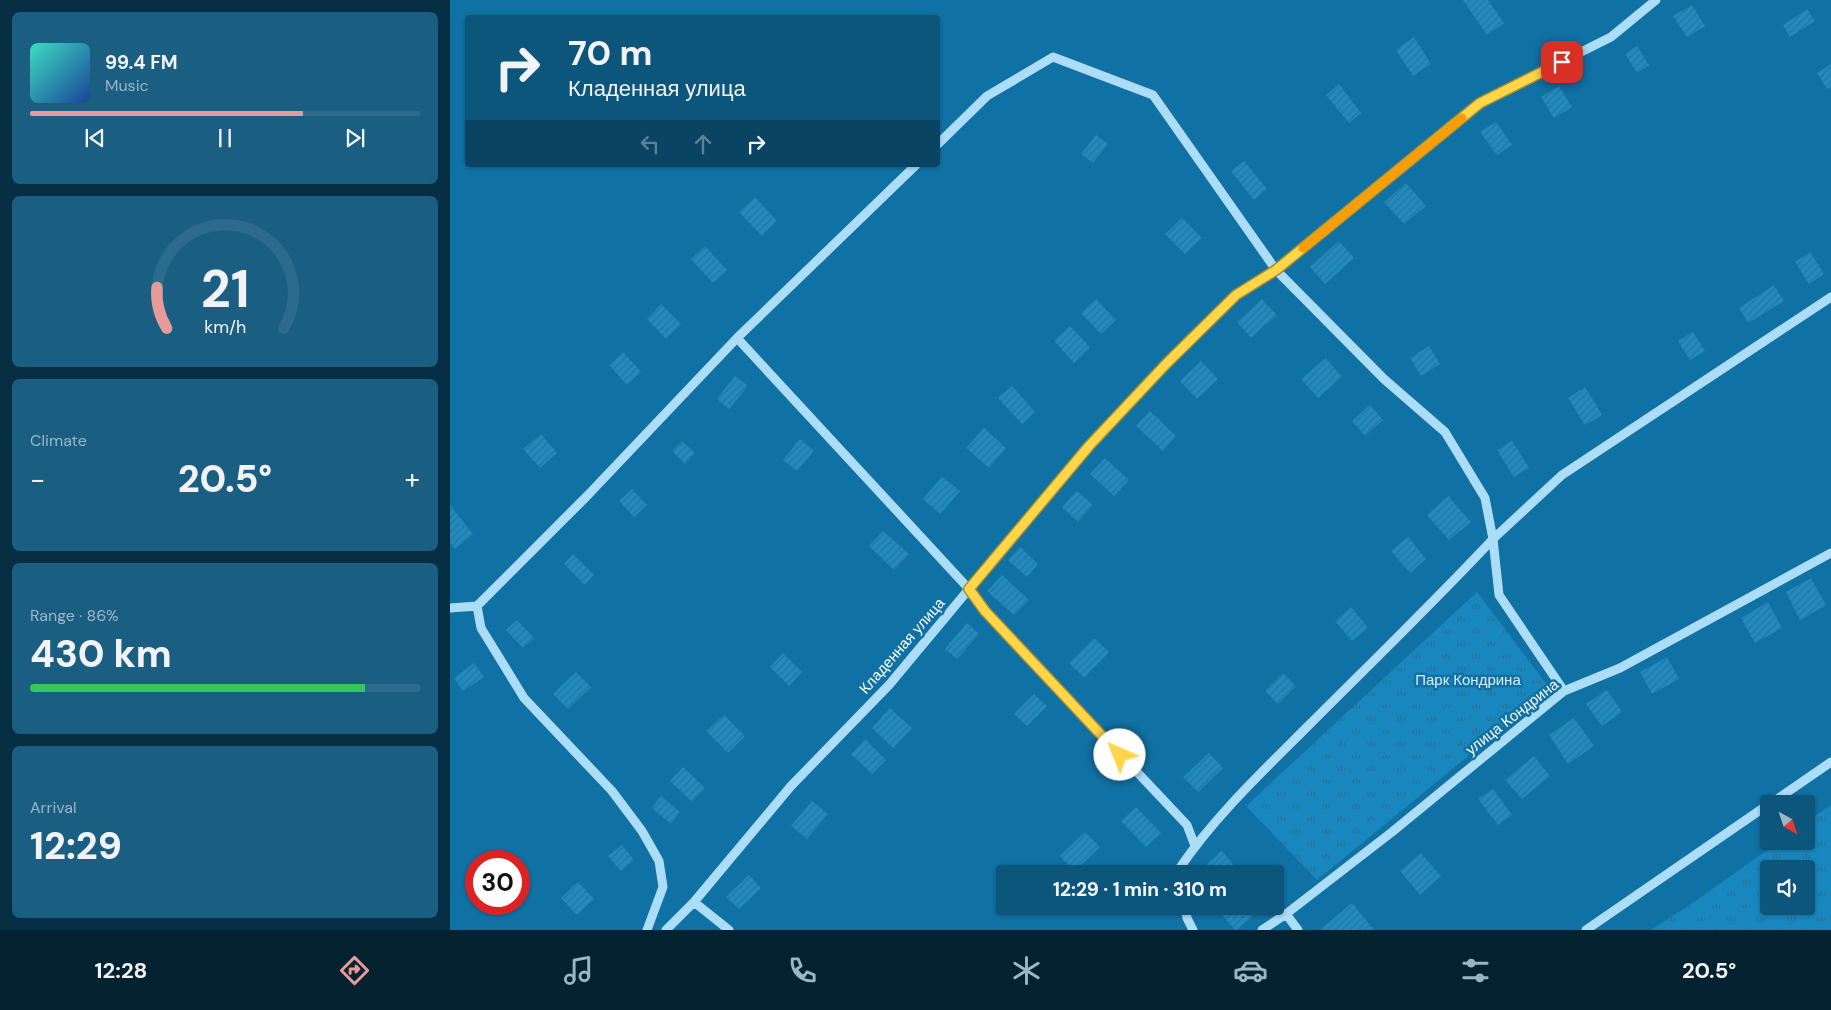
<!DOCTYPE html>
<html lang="en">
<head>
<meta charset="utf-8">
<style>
	body { margin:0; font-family:"DM Sans",sans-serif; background:#1a5e82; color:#f1f3f6; height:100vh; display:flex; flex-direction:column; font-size:19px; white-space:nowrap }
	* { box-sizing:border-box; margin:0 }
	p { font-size:16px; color:#9ab7c7 }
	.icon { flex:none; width:28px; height:28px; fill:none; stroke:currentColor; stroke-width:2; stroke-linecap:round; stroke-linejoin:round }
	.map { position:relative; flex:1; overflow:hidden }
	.sheet { display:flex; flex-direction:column; gap:12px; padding:12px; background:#072f44; width:450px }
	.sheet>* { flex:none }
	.top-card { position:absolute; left:15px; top:15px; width:475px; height:152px; border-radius:5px; box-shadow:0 1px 4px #0004; background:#0c557b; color:#f1f3f6; overflow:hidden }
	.needle { width:32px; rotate:140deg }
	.fabs { position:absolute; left:1310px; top:795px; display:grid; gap:10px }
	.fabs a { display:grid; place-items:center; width:55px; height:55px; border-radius:5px; background:#0c557b; box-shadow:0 1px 4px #0004; font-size:25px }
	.speed { position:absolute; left:15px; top:850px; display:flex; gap:10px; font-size:25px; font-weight:700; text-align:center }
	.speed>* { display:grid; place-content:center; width:65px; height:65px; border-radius:50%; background:#0c557b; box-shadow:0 1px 4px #0004; line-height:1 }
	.speed .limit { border:8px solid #d22; background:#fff; color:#111 }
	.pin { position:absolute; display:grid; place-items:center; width:42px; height:42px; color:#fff; margin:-21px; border-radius:10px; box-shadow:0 2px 8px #0006 }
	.me { position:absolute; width:55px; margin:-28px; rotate:316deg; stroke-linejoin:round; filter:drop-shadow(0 0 4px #0008) }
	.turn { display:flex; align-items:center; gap:18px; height:105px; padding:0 20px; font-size:22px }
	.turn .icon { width:65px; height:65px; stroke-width:2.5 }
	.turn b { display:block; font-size:35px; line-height:42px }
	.lanes { display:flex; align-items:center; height:48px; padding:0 20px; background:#0003; justify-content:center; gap:25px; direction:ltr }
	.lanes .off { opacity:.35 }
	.big { font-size:38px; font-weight:800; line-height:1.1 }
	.sheet .widget { flex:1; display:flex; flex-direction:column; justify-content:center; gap:8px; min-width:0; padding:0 18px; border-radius:8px; background:#1a5e82 }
	.sheet .dial { align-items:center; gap:0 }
	.dial svg { height:130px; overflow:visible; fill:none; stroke:#2c6b8c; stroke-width:7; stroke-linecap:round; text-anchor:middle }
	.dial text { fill:#f1f3f6; stroke:none }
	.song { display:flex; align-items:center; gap:15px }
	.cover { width:60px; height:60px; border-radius:8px; background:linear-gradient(135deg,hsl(170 70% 55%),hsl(220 70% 35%)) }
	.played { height:5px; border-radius:2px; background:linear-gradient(90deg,#e69b98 70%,#2c6b8c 70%) }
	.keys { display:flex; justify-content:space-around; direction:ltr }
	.heat { display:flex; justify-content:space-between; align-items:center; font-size:28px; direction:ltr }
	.charge { height:8px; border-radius:4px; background:linear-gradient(90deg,#34c759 86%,#2c6b8c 0) }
	.trip { position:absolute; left:546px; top:865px; width:288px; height:50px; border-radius:5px; background:#0c557b; box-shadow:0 1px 4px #0004; font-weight:800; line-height:50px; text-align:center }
	.dock { display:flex; height:80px; justify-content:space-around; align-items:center; background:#052231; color:#9ab7c7 }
	.dock .icon { width:35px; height:35px }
	.dock .active { color:#e69b98 }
	.dock b { font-size:22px; color:#f1f3f6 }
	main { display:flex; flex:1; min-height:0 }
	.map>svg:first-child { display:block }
</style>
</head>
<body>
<main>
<section class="sheet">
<div class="widget">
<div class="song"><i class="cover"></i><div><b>99.4 FM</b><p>Music</p></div></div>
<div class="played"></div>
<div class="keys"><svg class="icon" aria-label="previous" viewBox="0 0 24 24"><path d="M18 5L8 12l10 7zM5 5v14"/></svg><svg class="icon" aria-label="pause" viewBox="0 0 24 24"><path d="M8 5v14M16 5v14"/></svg><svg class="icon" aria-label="next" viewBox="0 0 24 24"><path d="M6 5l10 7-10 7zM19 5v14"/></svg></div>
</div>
<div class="widget dial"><svg viewBox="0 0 100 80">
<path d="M14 69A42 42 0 1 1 86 69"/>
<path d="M14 69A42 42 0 0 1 8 44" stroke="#e69b98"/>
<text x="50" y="56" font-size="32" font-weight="700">21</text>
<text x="50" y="72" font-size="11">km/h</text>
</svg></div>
<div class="widget"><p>Climate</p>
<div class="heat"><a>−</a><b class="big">20.5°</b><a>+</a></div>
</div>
<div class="widget"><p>Range · 86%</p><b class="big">430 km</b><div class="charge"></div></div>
<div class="widget"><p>Arrival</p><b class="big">12:29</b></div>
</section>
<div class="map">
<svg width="1381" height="930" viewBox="0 0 1381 930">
	<defs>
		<pattern id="grass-tufts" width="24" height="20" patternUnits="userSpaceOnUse" patternTransform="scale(1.25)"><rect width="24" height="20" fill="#1887be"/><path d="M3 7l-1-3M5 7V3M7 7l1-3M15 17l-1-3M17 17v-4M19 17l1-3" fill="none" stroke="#2d6f90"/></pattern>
		<pattern id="building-hatch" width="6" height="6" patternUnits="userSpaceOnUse" patternTransform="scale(1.25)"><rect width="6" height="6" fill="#1e8bc3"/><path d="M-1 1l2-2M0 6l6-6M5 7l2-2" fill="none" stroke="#307293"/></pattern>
	</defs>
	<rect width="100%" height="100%" fill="#1071a4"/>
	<path fill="url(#grass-tufts)" fill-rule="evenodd" d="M1027 592 1100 689 867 880 796 806Z
		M1381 805V930H1201L1241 904 1330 841H1356V822ZM1319 869H1356V906H1319Z"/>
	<path fill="url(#building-hatch)" d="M1013 0H1038L1054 23 1037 35Z
		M1242 5 1255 26 1237 37 1223 16Z
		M1357 9 1365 21 1340 37 1333 25Z
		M964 37 981 64 963 76 946 50Z
		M1187 46 1199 65 1187 73 1175 54Z
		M1381 64V87L1377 89 1367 73Z
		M889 84 911 113 899 123 876 95Z
		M1109 86 1122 107 1104 118 1091 97Z
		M1046 122 1062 145 1047 155 1030 132Z
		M646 135 658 144 643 163 631 154Z
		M794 161 817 189 804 200 781 171Z
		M956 183 976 206 954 224 934 202Z
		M305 197 327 221 312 236 289 212Z
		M732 218 752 238 735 254 715 234Z
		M889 241 904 258 875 284 860 267Z
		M255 246 277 270 263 283 241 259Z
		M1360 252 1374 274 1359 284 1345 262Z
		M1324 285 1334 301 1298 323 1289 308Z
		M646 299 666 320 651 334 631 313Z
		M812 299 827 315 801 338 787 322Z
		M211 304 231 324 216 339 197 319Z
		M620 326 640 347 624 363 604 341Z
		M1243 332 1255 351 1240 360 1228 341Z
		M979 346 990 364 971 376 960 358Z
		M173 352 191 372 177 385 159 365Z
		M876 358 892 377 868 398 851 379Z
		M751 361 768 379 747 399 730 381Z
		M285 376 298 386 279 409 267 399Z
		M562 386 585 412 572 424 548 398Z
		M1135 387 1152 415 1135 425 1118 398Z
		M920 405 933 420 915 436 902 421Z
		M700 411 726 436 713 451 686 426Z
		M534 428 556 448 539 468 516 448Z
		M91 434 107 453 90 468 73 449Z
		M350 439 364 451 347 471 333 460Z
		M232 441 245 453 235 464 222 451Z
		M1062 441 1079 468 1064 477 1047 450Z
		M655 458 679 480 664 496 640 474Z
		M492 477 510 491 490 514 473 499Z
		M182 489 197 505 184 517 169 501Z
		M627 491 643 505 628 522 612 507Z
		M998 496 1021 522 999 540 977 515Z
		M0 505 23 534 5 549 0 543Z
		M433 531 459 554 444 570 419 546Z
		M958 537 976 559 960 573 941 551Z
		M570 547 588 564 577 577 558 560Z
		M123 554 144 575 135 585 114 564Z
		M552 575 579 600 564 615 537 591Z
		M1361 578 1376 605 1350 620 1336 592Z
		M1318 602 1332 628 1305 643 1291 618Z
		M901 607 918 628 902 641 885 621Z
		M67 620 84 638 73 648 56 630Z
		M517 623 529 634 507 659 495 649Z
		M644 638 659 652 634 678 619 663Z
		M333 653 352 672 339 686 320 667Z
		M1217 657 1229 679 1202 694 1190 672Z
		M24 663 34 677 13 691 4 678Z
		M126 672 141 687 118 709 103 694Z
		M833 673 846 686 828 704 815 691Z
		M1157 690 1172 712 1152 726 1136 704Z
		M584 694 597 706 577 726 564 714Z
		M440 708 462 728 443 748 422 728Z
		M274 715 295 736 278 753 256 731Z
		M1124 718 1144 746 1118 764 1099 735Z
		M415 739 436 760 422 774 401 754Z
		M759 753 773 768 748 792 733 777Z
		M1084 756 1100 776 1072 799 1055 780Z
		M233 767 255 788 242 802 220 781Z
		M1043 789 1062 815 1048 825 1028 799Z
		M211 796 230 812 221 824 202 808Z
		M362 801 378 814 357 839 341 826Z
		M686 807 711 833 696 847 671 821Z
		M635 832 650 847 625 871 610 856Z
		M172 845 184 860 171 871 158 856Z
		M772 851 791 874H746Z
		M971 853 991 876 970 895 950 871Z
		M299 875 311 888 289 909 276 897Z
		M128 882 144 899 127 915 111 898Z
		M902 903 924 930H872L871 929Z
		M765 906H814L787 930H785Z"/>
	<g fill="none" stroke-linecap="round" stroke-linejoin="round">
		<path stroke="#abddf6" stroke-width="9" d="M488 144 537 96 603 57 703 95 826 270 934 379 995 432 1035 498 1043 539C983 603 920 664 858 726 813 771 765 816 729 869L730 874
			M287 338 519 589 535 611 737 825 745 846
			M27 606 31 628 74 698 162 791 192 831 209 861 213 887 197 930
			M0 608 27 606 137 496 287 338 466 165
			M1114 691 1049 595 1043 539 1112 475 1381 297
			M1320 804 1381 762
			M244 902 279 930
			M735 906 737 918 743 930
			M836 914 848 930
			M216 930 244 902 341 786 439 685 639 445 716 364 786 295 826 270 1030 103 1161 37 1206 0
			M812 930 836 914 942 832 1114 691 1170 668 1381 553
			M1136 930 1319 804"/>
	</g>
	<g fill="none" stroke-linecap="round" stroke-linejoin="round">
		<defs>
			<path id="route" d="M670 755 535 611 519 589 639 446 716 364 786 295 826 270 1030 103 1112 62"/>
		</defs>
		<use href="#route" stroke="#a68a30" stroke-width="12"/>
		<use href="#route" stroke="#ffd54a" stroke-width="9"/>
		<path stroke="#f59e0b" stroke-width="9" d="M853 248 1012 118"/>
	</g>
	<g text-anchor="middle" stroke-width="5" stroke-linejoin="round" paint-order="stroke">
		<g font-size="15" fill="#fff" stroke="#1071a4">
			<text transform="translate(452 646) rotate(-49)" y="5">Кладенная улица</text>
			<text transform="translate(1062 717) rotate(-38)" y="5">улица Кондрина</text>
		</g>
		<g font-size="15" fill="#d5f1fe" stroke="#1071a4">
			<text x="1018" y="685">Парк Кондрина</text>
		</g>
	</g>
</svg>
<div class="fabs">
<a><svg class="needle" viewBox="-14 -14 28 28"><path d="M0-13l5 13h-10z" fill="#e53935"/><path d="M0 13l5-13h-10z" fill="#9ab7c7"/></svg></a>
<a><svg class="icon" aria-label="sound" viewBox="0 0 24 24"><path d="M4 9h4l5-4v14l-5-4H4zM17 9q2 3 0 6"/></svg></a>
</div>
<div class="speed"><div class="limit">30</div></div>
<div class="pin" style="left:1112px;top:62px;background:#d93025"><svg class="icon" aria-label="arrive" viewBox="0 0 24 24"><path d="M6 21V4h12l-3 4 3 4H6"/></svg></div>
<svg class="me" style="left:670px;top:755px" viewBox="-20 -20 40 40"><circle r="19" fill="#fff"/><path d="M0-13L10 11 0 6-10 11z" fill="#ffd54a"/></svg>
<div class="trip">12:29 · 1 min · 310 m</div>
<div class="top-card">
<div class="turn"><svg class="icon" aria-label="right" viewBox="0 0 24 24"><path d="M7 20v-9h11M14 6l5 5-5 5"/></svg><div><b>70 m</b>Кладенная улица</div></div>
<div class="lanes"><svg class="icon off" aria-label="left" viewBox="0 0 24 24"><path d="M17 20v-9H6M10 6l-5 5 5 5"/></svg><svg class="icon off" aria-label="ahead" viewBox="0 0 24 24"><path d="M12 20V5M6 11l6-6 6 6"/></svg><svg class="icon" aria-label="right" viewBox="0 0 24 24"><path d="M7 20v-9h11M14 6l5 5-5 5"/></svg></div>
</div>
</div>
</main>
<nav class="dock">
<b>12:28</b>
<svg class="icon active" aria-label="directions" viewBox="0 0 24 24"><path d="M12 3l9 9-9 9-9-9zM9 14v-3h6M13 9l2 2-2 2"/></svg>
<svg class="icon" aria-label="music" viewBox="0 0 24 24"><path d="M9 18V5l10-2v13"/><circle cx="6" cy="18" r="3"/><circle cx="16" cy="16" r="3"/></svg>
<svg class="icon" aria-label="phone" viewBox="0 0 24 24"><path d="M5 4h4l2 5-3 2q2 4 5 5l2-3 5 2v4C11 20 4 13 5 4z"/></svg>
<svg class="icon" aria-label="climate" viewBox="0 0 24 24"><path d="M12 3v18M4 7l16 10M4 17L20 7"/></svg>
<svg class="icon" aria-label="car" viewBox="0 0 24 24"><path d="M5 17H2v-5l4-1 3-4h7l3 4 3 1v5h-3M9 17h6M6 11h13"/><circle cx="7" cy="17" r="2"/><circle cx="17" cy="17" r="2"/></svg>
<svg class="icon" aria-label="filters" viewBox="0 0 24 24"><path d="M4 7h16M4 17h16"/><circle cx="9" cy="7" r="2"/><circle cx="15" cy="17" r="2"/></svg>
<b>20.5°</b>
</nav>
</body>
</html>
